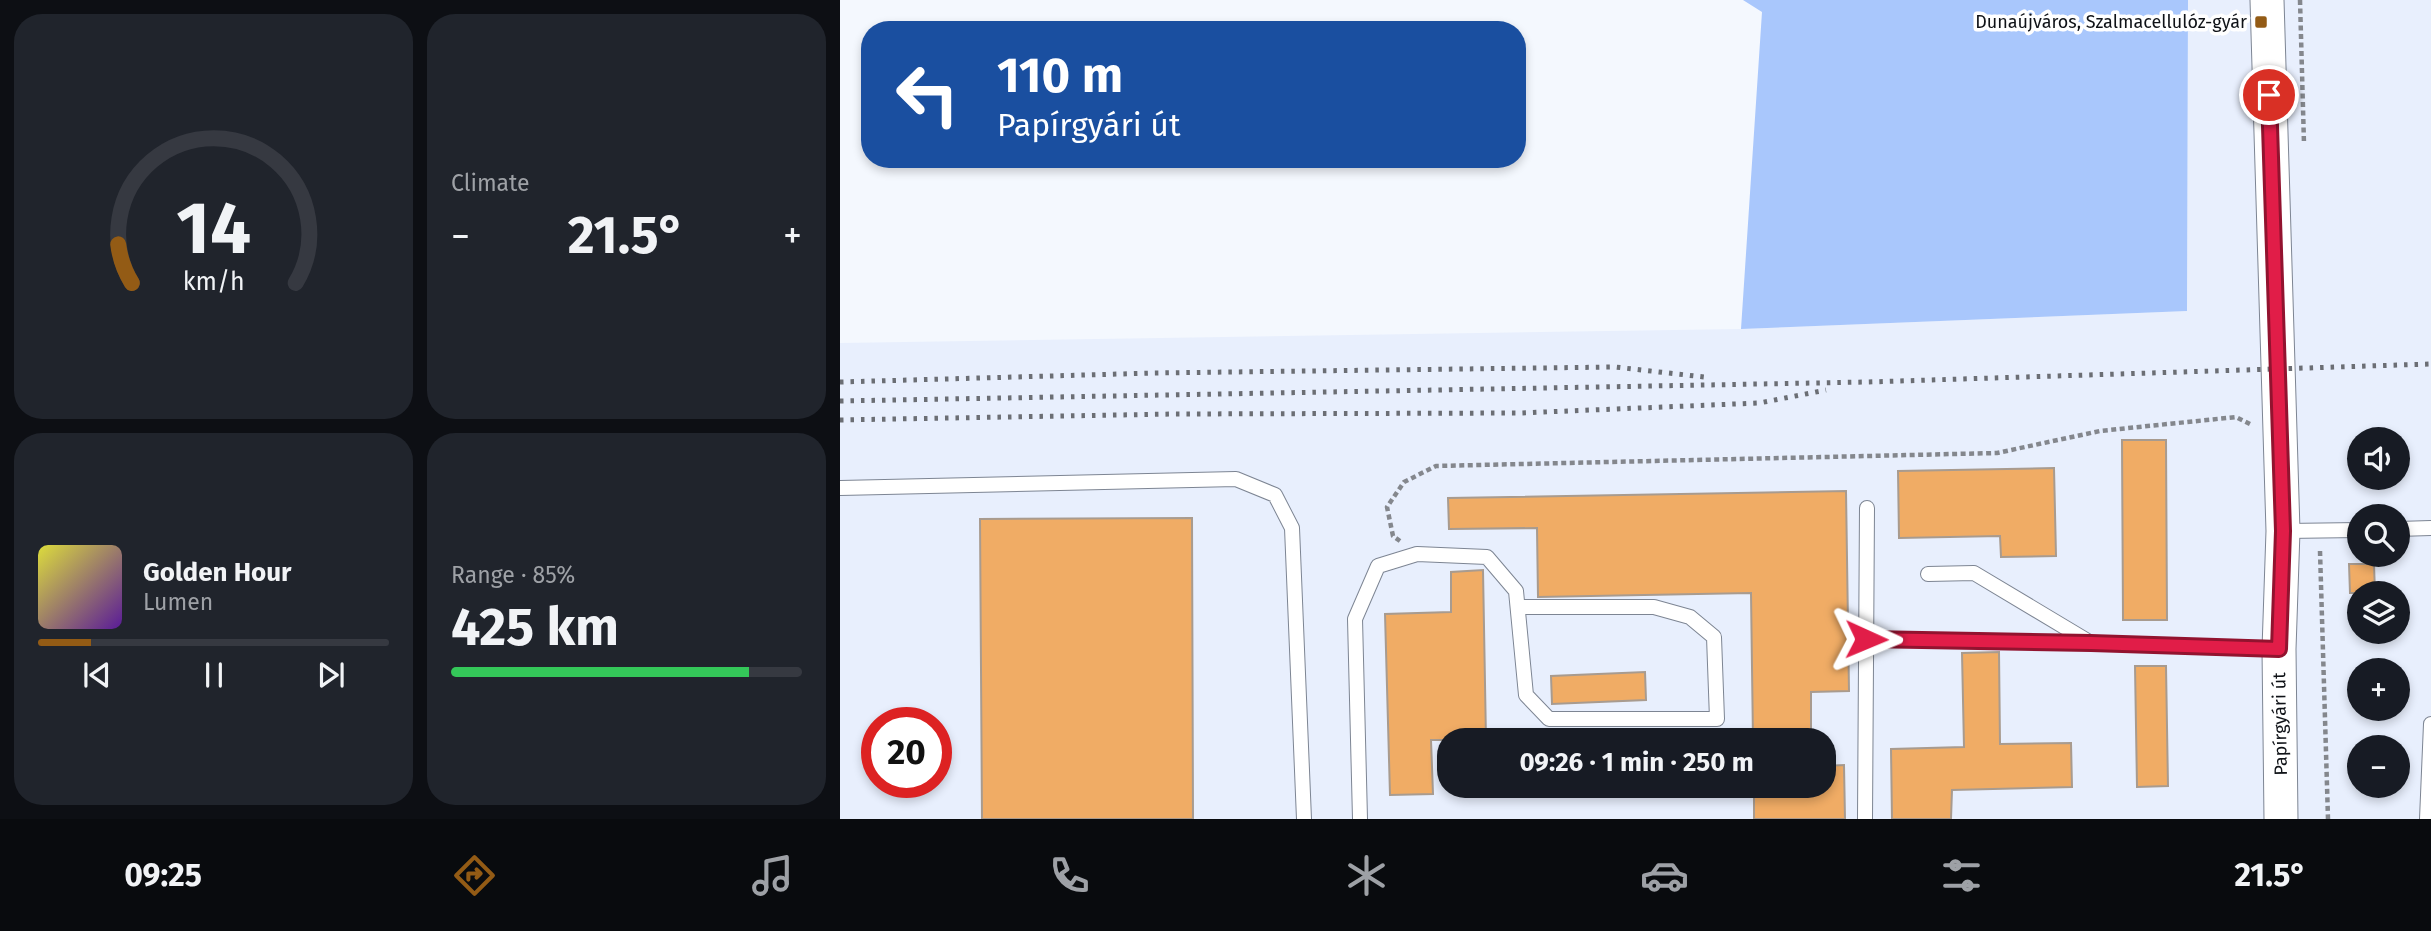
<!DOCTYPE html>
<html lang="en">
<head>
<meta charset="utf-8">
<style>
	body { margin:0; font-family:"Fira Sans",sans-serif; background:#20242c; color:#f1f3f6; height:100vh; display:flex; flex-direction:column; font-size:26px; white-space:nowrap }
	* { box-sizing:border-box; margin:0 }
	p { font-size:23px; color:#9ea1a6 }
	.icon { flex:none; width:38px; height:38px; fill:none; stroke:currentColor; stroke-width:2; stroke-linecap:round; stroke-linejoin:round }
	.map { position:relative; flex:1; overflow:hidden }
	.sheet { display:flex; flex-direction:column; gap:14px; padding:14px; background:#0d0f14; width:840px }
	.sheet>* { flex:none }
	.hud { position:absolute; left:21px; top:21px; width:665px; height:147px; border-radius:28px; box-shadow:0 4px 10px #0003; background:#1a4fa0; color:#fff; overflow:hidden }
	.tools { position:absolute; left:1507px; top:427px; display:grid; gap:14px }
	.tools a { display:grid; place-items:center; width:63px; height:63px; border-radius:50%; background:#171b24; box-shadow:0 4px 10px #0003; font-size:35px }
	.speed { position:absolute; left:21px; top:707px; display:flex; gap:14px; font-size:35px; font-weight:700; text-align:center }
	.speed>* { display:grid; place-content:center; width:91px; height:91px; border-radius:50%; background:#171b24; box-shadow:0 4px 10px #0003; line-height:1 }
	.speed .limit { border:10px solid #d22; background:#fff; color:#111 }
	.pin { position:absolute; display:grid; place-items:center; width:60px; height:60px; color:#fff; margin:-30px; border:4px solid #fff; border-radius:50%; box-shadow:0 2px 7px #0007 }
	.me { position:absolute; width:77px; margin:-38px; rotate:91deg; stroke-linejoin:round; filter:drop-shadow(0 0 5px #0008) }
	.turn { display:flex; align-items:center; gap:24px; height:147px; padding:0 21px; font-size:32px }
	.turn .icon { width:91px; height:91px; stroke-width:2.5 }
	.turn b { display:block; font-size:49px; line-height:60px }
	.big { font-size:52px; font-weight:700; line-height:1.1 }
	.sheet .card { flex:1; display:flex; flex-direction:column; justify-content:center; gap:10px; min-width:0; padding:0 24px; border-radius:28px; background:#20242c }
	.sheet .dial { align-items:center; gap:0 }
	.dial svg { height:182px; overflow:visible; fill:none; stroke:#363941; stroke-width:7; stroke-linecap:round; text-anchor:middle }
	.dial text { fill:#f1f3f6; stroke:none }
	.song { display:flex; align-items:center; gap:21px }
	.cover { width:84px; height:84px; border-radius:10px; background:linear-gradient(135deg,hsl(60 70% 55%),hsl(270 70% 35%)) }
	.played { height:7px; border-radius:4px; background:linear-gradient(90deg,#935b15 15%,#363941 15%) }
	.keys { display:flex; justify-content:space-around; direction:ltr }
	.heat { display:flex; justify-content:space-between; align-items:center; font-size:38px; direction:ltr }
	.charge { height:10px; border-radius:5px; background:linear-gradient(90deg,#34c759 85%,#363941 0) }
	.sheet .tiles { flex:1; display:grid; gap:14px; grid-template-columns:repeat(2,1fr) }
	.trip { position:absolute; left:597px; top:728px; width:399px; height:70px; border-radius:28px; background:#171b24; box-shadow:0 4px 10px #0003; font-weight:700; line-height:70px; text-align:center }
	.dock { display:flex; height:112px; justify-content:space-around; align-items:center; background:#090b0e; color:#9ea1a6 }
	.dock .icon { width:49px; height:49px }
	.dock .selected { color:#935b15 }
	.dock b { font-size:32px; color:#f1f3f6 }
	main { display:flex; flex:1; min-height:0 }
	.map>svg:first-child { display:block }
</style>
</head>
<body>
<main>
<section class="sheet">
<div class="tiles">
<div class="card dial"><svg viewBox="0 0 100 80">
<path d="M14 69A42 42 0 1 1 86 69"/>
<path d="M14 69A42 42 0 0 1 8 52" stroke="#935b15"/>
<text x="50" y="56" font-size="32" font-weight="700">14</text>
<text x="50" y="72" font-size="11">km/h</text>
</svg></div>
<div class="card"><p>Climate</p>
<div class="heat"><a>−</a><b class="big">21.5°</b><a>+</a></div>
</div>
<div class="card">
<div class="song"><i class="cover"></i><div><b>Golden Hour</b><p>Lumen</p></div></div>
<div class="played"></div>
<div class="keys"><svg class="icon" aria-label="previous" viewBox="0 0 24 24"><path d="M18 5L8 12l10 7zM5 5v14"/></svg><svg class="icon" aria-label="pause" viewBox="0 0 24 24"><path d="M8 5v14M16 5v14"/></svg><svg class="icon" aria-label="next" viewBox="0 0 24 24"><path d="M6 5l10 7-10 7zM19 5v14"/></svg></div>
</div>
<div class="card"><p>Range · 85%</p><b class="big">425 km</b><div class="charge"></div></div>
</div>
</section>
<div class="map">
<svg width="1591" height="819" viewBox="0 0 1591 819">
	<rect width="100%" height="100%" fill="#f4f8fe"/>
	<path fill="#e8effd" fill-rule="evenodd" d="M1348 0H1591V819H0V343L901 329 1347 311ZM1519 439H1558V478H1519ZM1519 516H1558V555H1519ZM1519 593H1558V632H1519ZM1519 670H1558V709H1519ZM37 723H96V782H37ZM609 740H984V786H609ZM1519 747H1558V786H1519Z"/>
	<path fill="#a9c7fc" d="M903 0H1348L1347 311 901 329 922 12Z"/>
	<path fill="#f0ac65" stroke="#a89b8f" stroke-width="2" d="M1282 440H1326L1327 620H1283Z
		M1214 468 1216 556 1161 557 1160 536 1059 538 1058 471Z
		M1006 491 1009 691 971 692V740H913L911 593 698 597 697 528 609 529 608 498Z
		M352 518 353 819H142L140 519Z
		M1509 564H1534L1535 593H1510Z
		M643 570 646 740H591L593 794 550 795 545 614 611 612V572Z
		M1159 652 1160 744 1231 743 1232 787 1112 790 1111 819H1052L1051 749 1124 747 1122 653Z
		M1295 666H1326L1328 786 1297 787Z
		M805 672 806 700 712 704 711 676Z
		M1004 765 1005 819H914V786H984V766Z"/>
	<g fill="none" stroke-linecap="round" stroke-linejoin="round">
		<defs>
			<path id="service" d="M0 488 396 479 435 495 452 528 464 819
				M1558 529 1591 528
				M1443 531 1519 530
				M1088 574 1134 573 1251 643 1439 649
				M1026 639 1250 643
				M520 819 515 619 538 566 577 554 647 557 676 591 686 695 709 719H877L874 637 850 617 814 607H678
				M1025 819 1027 508
				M1587 819 1591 724"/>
			<path id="tertiary" d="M1427 0 1443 531 1439 649 1441 819"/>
		</defs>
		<use href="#service" stroke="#7d8593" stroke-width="16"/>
		<use href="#tertiary" stroke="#7d8593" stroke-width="35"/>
		<path stroke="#84878d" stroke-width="4.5" stroke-dasharray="5 3.5" stroke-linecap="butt" d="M1460 0 1464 144
			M560 541 553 536 547 507 564 482 596 466 1157 453 1260 431 1396 417 1410 424
			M1480 551 1488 819"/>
		<use href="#service" stroke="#fff" stroke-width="14"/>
		<use href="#tertiary" stroke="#fff" stroke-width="33"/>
		<path stroke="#6b6e74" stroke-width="5" stroke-dasharray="3.5 7" stroke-linecap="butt" d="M0 382 314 373 775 367 864 377
			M0 401 1028 382 1591 364
			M0 420 335 414 680 413 919 403 986 390"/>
	</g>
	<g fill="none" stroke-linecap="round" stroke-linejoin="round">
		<defs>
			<path id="route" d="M1026 639 1251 643 1439 649 1443 531 1429 95"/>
		</defs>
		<use href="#route" stroke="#92132f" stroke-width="18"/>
		<use href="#route" stroke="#e11d48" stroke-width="12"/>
	</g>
	<rect fill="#935b15" stroke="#fff" stroke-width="2.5" x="1414" y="15" width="14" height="14" rx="3.5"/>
	<g text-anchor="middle" stroke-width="7" stroke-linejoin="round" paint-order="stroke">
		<g font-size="18" fill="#0f1217" stroke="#fff" text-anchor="end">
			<text x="1407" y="28">Dunaújváros, Szalmacellulóz-gyár</text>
		</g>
		<g font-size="18" fill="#0f1217" stroke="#fff">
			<text transform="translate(1440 724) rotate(-91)" y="6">Papírgyári út</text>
		</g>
	</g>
</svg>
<div class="tools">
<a><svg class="icon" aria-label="sound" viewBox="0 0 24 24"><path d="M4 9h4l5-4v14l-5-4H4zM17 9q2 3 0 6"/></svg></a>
<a><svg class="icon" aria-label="search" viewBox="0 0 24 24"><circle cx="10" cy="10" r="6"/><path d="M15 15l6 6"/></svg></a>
<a><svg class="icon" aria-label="layers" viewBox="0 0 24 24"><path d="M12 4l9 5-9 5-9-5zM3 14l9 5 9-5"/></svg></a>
<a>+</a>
<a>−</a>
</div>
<div class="speed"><div class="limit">20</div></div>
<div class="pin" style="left:1429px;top:95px;background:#d93025"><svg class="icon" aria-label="arrive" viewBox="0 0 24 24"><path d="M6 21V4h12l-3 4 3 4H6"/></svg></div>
<svg class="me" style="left:1026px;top:639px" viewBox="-20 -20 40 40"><path d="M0-17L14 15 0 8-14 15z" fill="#e11d48" stroke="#fff" stroke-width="4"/></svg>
<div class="trip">09:26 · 1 min · 250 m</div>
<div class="hud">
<div class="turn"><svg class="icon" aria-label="left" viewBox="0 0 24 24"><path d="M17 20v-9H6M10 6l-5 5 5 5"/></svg><div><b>110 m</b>Papírgyári út</div></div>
</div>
</div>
</main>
<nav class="dock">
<b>09:25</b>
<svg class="icon selected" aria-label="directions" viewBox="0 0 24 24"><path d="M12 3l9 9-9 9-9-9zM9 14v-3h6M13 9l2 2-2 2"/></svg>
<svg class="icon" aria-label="music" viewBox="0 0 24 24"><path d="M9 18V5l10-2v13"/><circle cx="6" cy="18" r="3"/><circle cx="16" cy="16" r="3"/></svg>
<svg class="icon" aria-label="phone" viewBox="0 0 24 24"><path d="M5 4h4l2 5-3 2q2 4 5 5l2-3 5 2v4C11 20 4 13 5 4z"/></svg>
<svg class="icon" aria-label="climate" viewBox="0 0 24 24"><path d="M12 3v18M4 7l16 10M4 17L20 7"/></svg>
<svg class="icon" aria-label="car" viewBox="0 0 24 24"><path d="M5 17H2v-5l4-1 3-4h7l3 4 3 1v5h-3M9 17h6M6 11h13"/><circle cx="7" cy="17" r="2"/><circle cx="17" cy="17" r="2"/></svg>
<svg class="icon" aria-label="filters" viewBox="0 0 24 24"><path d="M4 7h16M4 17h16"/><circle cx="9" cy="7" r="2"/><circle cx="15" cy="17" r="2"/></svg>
<b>21.5°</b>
</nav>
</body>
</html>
